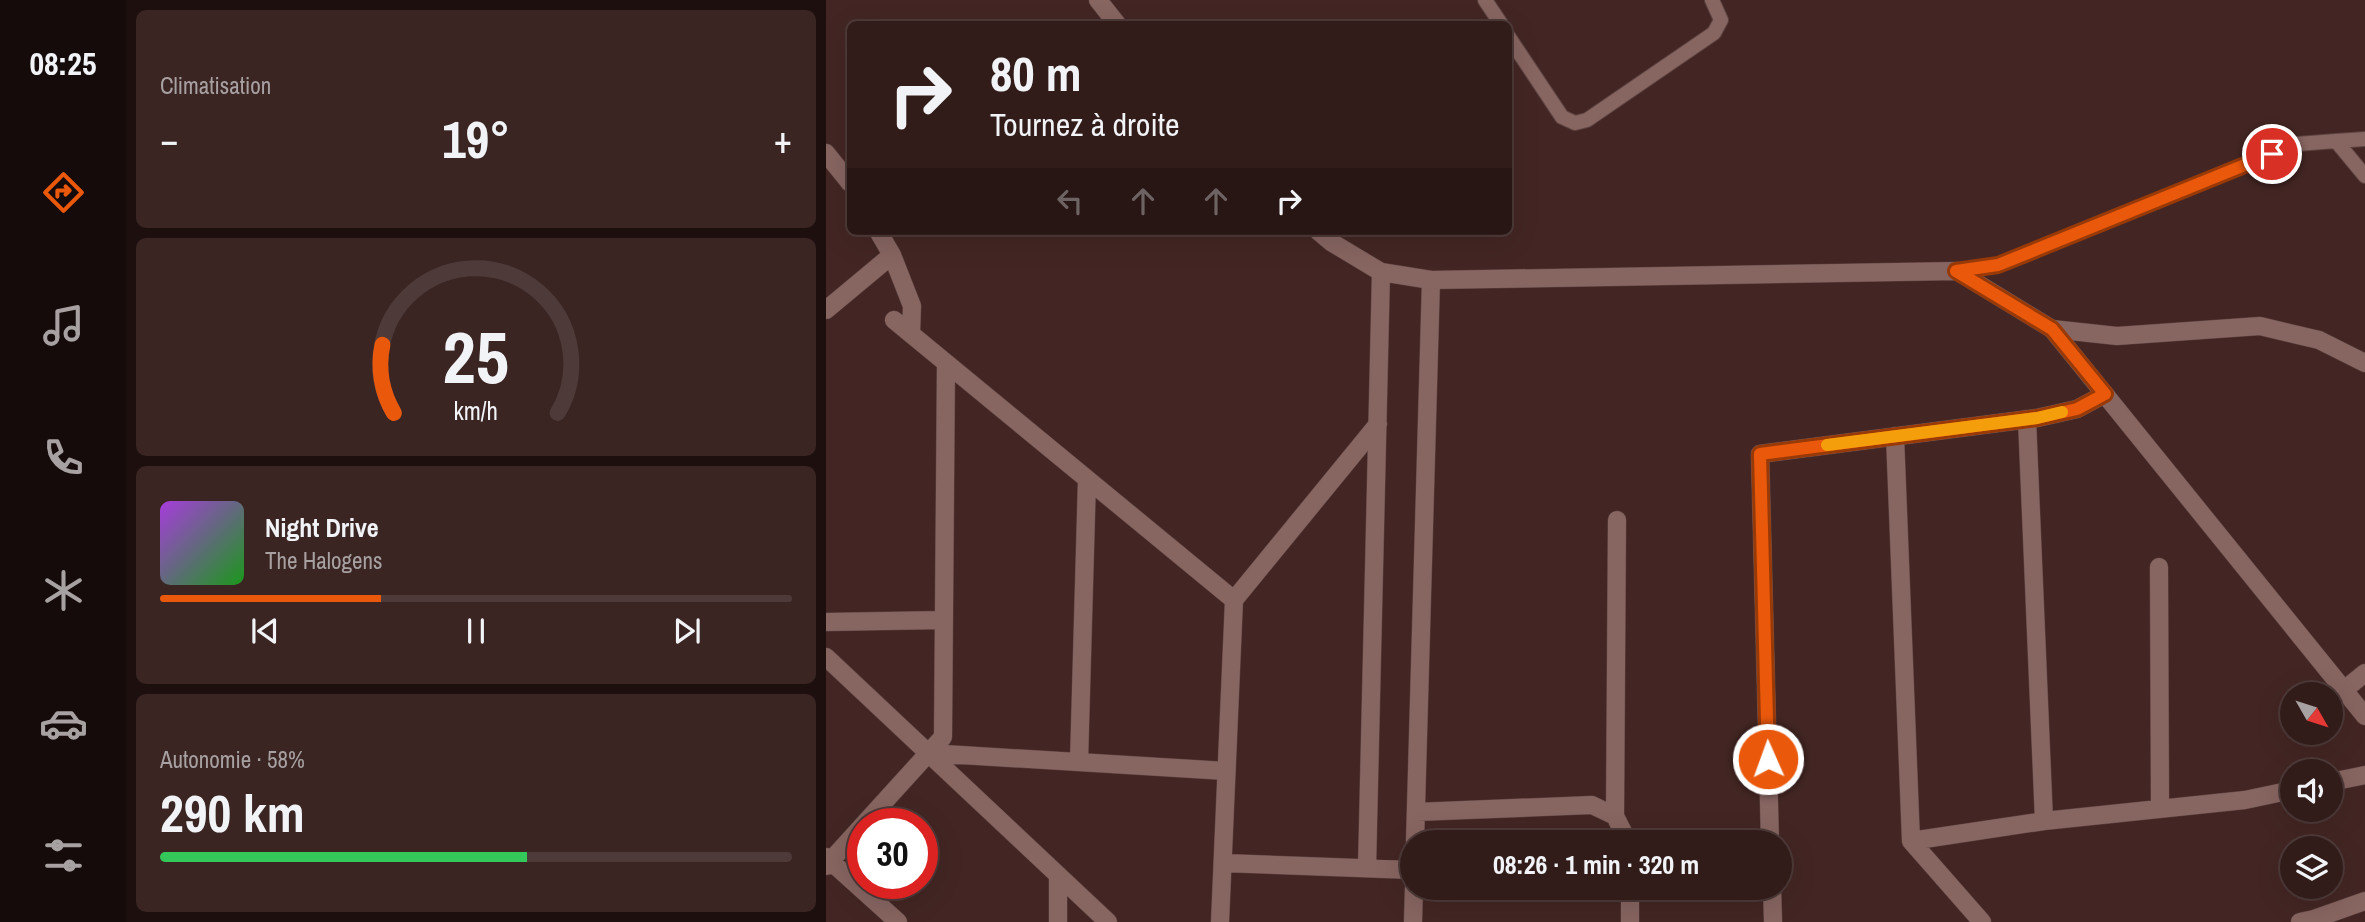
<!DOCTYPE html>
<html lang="fr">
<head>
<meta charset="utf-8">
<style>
	body { margin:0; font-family:"Archivo Narrow",sans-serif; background:#3a2523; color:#f1f3f6; height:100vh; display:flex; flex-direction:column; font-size:26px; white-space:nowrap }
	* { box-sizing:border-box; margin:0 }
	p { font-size:23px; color:#a8a1a2 }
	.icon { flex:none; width:38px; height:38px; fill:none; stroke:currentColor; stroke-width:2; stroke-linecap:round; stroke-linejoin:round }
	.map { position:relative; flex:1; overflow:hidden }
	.sheet { display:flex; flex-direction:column; gap:10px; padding:10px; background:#1c0f0e; width:700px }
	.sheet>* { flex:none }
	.top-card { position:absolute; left:21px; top:21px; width:665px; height:214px; border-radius:10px; box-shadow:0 7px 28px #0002,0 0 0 2px #4d3a39; background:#321c1a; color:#f1f3f6; overflow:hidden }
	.needle { width:46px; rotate:129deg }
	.fabs { position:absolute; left:1454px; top:682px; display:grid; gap:14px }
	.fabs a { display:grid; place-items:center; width:63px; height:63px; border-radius:50%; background:#321c1a; box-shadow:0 7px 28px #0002,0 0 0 2px #4d3a39; font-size:35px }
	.speed { position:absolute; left:21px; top:808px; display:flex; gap:14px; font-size:35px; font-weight:700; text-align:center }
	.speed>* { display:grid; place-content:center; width:91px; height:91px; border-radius:50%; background:#321c1a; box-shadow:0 7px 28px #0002,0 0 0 2px #4d3a39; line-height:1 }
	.speed .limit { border:10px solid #d22; background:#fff; color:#111 }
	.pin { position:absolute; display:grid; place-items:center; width:60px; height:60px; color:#fff; margin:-30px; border:4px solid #fff; border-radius:50%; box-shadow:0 2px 7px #0007 }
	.me { position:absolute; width:77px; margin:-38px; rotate:358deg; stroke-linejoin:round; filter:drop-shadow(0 0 5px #0008) }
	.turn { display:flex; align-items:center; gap:24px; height:147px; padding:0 28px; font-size:32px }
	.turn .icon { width:91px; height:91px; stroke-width:2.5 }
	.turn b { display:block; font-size:49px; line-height:60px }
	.lanes { display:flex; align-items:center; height:66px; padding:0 28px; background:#0003; justify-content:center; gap:35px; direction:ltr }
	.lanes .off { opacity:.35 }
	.big { font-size:52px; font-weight:800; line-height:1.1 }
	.sheet .tile { flex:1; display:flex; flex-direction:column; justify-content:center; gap:10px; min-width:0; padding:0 24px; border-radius:10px; background:#3a2523 }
	.sheet .dial { align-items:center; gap:0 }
	.dial svg { height:182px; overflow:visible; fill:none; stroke:#4d3a39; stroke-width:7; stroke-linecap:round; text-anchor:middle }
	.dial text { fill:#f1f3f6; stroke:none }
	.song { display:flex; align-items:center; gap:21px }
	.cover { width:84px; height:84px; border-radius:10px; background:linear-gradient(135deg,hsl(280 70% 55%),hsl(120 70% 35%)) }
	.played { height:7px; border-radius:4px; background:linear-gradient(90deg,#ea580c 35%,#4d3a39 35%) }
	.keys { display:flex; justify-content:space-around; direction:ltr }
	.heat { display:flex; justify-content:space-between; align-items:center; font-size:38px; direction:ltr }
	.charge { height:10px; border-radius:5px; background:linear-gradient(90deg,#34c759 58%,#4d3a39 0) }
	.trip { position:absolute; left:574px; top:830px; width:392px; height:70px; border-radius:35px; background:#321c1a; box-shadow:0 7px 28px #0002,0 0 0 2px #4d3a39; font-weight:800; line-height:70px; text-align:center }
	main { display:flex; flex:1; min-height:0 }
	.tabs { display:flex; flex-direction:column; width:126px; justify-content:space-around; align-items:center; background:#140b0a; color:#a8a1a2 }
	.tabs .icon { width:49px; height:49px }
	.tabs .on { color:#ea580c }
	.tabs b { font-size:32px; color:#f1f3f6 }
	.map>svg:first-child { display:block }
</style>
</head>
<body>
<main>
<nav class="tabs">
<b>08:25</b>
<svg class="icon on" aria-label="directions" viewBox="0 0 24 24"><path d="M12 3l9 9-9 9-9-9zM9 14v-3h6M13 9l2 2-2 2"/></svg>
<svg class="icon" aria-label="music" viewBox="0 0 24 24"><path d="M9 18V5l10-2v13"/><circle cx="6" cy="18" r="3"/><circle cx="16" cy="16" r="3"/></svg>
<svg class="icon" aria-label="phone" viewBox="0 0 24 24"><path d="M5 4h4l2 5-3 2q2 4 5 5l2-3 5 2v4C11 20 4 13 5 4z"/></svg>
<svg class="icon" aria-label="climate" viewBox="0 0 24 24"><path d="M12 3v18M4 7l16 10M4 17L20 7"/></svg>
<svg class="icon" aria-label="car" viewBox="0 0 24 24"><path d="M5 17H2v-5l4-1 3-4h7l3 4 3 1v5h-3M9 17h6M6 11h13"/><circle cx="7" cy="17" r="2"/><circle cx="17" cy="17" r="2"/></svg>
<svg class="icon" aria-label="filters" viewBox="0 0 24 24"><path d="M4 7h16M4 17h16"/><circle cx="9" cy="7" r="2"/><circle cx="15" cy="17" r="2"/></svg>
</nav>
<section class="sheet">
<div class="tile"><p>Climatisation</p>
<div class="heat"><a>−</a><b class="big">19°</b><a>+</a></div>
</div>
<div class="tile dial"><svg viewBox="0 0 100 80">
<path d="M14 69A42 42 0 1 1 86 69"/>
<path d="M14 69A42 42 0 0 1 9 39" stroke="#ea580c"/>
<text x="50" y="56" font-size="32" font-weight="700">25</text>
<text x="50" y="72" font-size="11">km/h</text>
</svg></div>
<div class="tile">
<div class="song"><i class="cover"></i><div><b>Night Drive</b><p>The Halogens</p></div></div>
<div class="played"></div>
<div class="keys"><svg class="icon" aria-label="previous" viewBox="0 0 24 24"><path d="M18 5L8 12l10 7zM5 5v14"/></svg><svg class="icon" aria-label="pause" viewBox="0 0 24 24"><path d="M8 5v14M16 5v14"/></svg><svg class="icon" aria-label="next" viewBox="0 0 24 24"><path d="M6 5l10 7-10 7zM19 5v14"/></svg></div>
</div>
<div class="tile"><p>Autonomie · 58%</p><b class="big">290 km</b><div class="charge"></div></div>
</section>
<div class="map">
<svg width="1539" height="922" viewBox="0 0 1539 922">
	<rect width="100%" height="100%" fill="#432623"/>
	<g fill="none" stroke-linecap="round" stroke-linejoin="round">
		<defs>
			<path id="service" d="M659 0 675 24
				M682 36 736 117 749 123 761 120 888 33 895 20 886 0
				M1510 141 1539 139
				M1131 271 1172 265 1471 144 1510 141 1539 176"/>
			<path id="minor" d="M0 153 24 183
				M52 231 66 255 86 306 85 334
				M0 310 66 255
				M68 320 408 600
				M1226 329 1291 336 1434 326 1493 340 1539 363
				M1201 419 1218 821
				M1069 436 1085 841 1156 922
				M1333 567 1334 809
				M0 622 118 620
				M0 657 282 922
				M1518 690 1539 673
				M102 753 400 771
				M253 762 261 479
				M1505 782 1539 775
				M590 812 766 805 789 816 802 842
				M789 816 791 520
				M38 824 117 737 120 363
				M1085 841 1218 821 1419 800 1466 790
				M589 842 605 280
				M944 842 934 454 1211 418 1251 409 1279 394
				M0 857 72 922
				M397 863 586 870
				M0 866 37 825
				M541 868 555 272
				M232 875V922
				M946 887 947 922
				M394 922 408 600 552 424
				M587 922 588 887
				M804 922V887
				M1474 922 1488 919 1539 901"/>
			<path id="tertiary" d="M272 0 291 24
				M492 231 505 242 555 272 605 280 1131 271 1226 329 1539 716"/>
		</defs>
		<use href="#service" stroke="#5c4341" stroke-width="16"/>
		<use href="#minor" stroke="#5c4341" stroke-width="19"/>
		<use href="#tertiary" stroke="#5c4341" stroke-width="19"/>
		<use href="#service" stroke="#876561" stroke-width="14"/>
		<use href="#minor" stroke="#876561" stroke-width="18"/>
		<use href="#tertiary" stroke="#876561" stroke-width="18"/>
	</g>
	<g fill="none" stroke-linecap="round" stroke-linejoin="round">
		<defs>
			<path id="route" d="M942 759 934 454 1211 418 1251 409 1279 394 1226 329 1130 271 1172 265 1446 154"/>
		</defs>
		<use href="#route" stroke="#983908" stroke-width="18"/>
		<use href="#route" stroke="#ea580c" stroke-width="12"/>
		<path stroke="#f59e0b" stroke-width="12" d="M1001 445 1211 418 1236 412"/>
	</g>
</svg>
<div class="fabs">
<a><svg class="needle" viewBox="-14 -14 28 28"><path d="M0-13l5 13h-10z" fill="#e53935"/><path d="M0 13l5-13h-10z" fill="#a8a1a2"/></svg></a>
<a><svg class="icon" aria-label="sound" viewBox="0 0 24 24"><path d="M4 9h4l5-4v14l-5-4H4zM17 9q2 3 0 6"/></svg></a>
<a><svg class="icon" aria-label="layers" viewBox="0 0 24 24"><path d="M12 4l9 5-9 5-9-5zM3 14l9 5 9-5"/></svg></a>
</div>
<div class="speed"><div class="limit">30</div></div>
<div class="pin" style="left:1446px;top:154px;background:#d93025"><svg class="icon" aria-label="arrive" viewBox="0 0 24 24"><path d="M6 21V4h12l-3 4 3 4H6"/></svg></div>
<svg class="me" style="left:942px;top:759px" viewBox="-20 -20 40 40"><circle r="17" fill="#ea580c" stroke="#fff" stroke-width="3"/><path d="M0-11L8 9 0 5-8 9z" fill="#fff"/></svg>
<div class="trip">08:26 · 1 min · 320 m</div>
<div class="top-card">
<div class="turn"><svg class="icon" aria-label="right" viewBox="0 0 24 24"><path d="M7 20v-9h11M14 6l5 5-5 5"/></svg><div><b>80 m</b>Tournez à droite</div></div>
<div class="lanes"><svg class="icon off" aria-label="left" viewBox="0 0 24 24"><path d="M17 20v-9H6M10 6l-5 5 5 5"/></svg><svg class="icon off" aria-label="ahead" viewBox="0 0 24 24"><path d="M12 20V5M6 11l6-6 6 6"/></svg><svg class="icon off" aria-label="ahead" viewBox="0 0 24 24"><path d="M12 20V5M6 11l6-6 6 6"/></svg><svg class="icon" aria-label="right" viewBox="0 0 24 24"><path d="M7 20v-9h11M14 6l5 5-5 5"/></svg></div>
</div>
</div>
</main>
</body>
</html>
